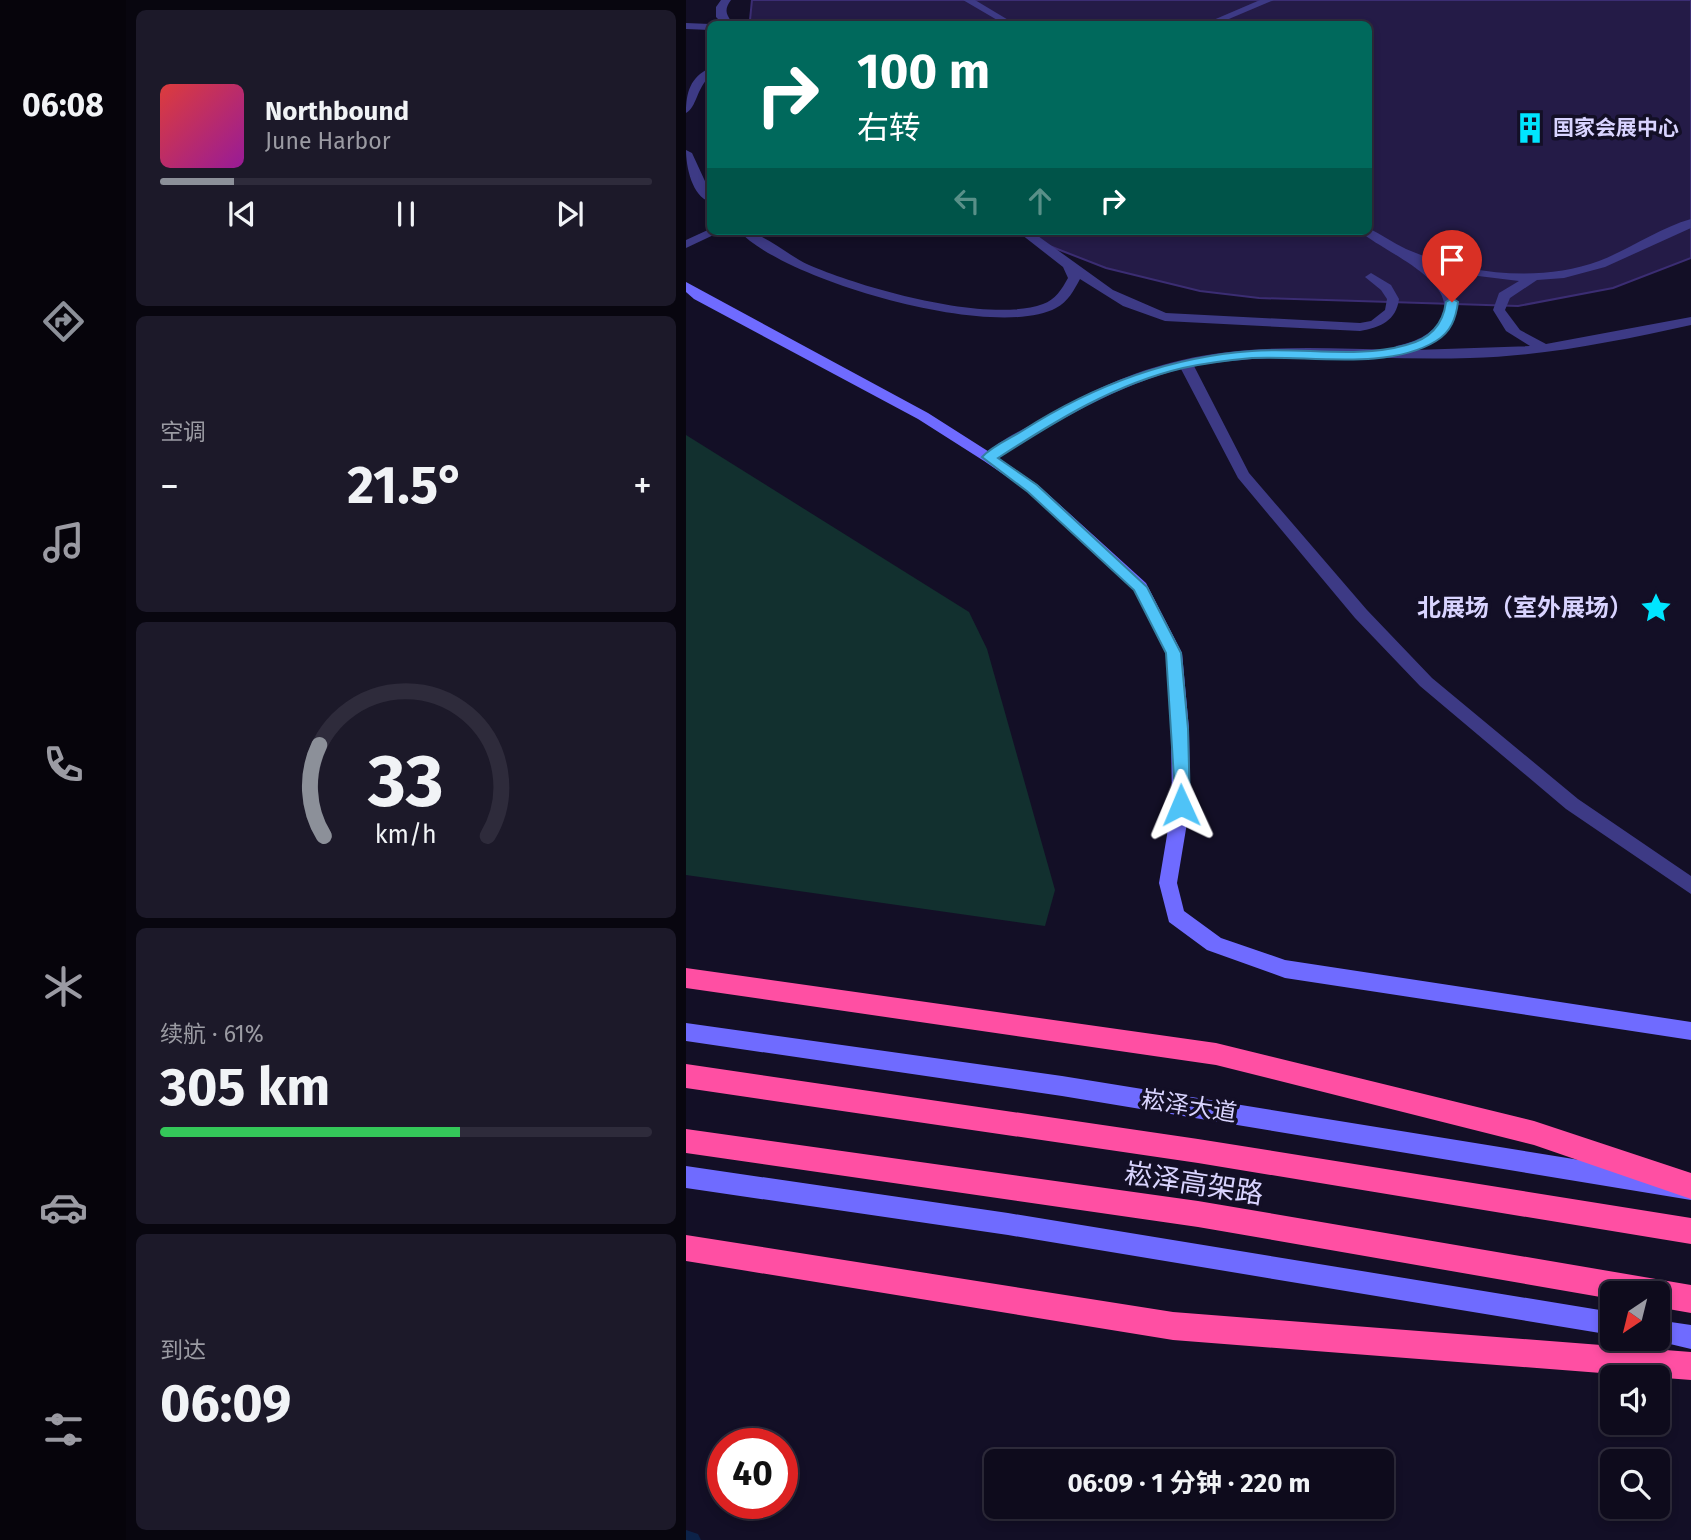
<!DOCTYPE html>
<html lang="zh">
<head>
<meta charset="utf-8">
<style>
	body { margin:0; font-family:"Fira Sans","Noto Sans SC",sans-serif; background:#1c1929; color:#f1f3f6; height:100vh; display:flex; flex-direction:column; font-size:26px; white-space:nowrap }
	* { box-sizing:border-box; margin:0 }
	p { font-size:23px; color:#9b9ba3 }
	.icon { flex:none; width:38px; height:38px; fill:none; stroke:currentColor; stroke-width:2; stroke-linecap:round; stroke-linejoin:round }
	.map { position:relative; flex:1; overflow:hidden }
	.sheet { display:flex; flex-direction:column; gap:10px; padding:10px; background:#08060f; width:560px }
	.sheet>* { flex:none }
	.guide { position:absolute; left:21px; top:21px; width:665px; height:214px; border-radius:10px; box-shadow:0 4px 10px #0003,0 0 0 2px #2e2b3b; background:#00695c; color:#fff; overflow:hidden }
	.needle { width:46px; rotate:215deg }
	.buttons { position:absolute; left:914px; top:1281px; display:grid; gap:14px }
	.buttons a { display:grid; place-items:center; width:70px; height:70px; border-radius:10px; background:#0e0b1c; box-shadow:0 4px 10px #0003,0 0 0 2px #2e2b3b; font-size:35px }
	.speed { position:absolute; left:21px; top:1428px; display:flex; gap:14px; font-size:35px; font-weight:700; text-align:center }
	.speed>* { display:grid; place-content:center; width:91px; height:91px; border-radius:50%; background:#0e0b1c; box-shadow:0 4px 10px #0003,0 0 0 2px #2e2b3b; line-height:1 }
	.speed .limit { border:10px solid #d22; background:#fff; color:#111 }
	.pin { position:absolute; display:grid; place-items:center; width:60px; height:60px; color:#fff; margin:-72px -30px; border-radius:50% 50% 50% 0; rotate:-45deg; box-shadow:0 0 7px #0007 }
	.pin .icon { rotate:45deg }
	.me { position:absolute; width:77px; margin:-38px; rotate:359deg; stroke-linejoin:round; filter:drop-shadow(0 0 5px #0008) }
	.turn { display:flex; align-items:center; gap:24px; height:147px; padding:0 35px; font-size:32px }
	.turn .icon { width:91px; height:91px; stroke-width:2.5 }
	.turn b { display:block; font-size:49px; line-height:60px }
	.lanes { display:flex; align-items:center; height:66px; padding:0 35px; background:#0003; justify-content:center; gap:35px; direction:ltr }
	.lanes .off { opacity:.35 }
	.big { font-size:52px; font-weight:700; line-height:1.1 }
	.sheet .card { flex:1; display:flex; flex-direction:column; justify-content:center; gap:10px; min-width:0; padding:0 24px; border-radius:10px; background:#1c1929 }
	.sheet .dial { align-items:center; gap:0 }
	.dial svg { height:182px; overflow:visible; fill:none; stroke:#2e2b3b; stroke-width:7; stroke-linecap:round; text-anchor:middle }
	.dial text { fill:#f1f3f6; stroke:none }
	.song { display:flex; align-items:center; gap:21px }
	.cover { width:84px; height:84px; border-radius:10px; background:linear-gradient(135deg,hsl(0 70% 55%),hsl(300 70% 35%)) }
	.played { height:7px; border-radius:4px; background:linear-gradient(90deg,#8c9099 15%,#2e2b3b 15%) }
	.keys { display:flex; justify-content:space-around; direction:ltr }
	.heat { display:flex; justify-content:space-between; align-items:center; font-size:38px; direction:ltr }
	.charge { height:10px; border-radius:5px; background:linear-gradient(90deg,#34c759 61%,#2e2b3b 0) }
	.trip { position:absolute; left:298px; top:1449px; width:410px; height:70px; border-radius:10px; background:#0e0b1c; box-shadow:0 4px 10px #0003,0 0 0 2px #2e2b3b; font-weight:700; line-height:70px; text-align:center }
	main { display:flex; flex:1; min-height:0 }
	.tabs { display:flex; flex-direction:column; width:126px; justify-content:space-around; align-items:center; background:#06040b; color:#9b9ba3 }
	.tabs .icon { width:49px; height:49px }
	.tabs .selected { color:#8c9099 }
	.tabs b { font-size:32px; color:#f1f3f6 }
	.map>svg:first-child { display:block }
</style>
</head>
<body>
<main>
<nav class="tabs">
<b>06:08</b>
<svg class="icon selected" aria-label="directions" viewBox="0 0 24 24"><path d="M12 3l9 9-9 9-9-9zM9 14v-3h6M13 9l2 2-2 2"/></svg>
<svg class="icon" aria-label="music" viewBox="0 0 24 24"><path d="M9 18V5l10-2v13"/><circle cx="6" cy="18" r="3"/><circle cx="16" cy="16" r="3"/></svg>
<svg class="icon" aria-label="phone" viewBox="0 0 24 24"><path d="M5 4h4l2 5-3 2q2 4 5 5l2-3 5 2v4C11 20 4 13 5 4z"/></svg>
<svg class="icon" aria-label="climate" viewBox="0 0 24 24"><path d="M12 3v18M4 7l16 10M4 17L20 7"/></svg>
<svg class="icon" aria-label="car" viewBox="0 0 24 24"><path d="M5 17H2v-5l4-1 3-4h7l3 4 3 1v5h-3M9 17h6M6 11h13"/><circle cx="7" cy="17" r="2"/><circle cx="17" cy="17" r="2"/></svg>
<svg class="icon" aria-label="filters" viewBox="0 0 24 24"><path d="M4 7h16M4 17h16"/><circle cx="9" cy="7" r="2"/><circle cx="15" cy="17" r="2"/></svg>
</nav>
<section class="sheet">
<div class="card">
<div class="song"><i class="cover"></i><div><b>Northbound</b><p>June Harbor</p></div></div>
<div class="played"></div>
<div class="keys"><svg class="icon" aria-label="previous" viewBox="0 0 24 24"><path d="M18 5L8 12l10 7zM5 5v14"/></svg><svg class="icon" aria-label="pause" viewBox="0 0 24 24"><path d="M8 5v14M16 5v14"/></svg><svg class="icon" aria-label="next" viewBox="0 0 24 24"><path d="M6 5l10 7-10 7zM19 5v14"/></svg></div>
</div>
<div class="card"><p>空调</p>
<div class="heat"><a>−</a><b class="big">21.5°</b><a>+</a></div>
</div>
<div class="card dial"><svg viewBox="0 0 100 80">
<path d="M14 69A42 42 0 1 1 86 69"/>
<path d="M14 69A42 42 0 0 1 12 29" stroke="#8c9099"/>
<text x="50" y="56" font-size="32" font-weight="700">33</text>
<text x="50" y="72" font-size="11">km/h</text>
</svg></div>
<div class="card"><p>续航 · 61%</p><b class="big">305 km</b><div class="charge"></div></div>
<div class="card"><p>到达</p><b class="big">06:09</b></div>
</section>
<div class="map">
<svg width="1005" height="1540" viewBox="0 0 1005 1540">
	<rect width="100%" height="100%" fill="#130f26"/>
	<path fill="#12302f" d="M0 435 283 612 301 649 369 890 359 926 0 875Z"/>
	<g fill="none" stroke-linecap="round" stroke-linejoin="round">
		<path fill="#0c2248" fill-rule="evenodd" d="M0 1530 12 1534 15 1540H0Z"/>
	</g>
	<path fill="#241b47" stroke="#3b2d73" stroke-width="2" d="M66 0H1005V258L927 288 832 306 573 298 514 291 420 268 361 245 341 231H682V24H67L64 20Z"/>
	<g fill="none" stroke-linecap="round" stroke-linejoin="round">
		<path fill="#3d3a85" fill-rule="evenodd" d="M35 0H45C37 11 41 15 47 24H37L30 17V7Z
			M277 0H289L329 24H318Z
			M574 0H588L531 24H518Z
			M0 23 24 24H26L24 30 0 29Z
			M24 68V76C10 89 11 107 0 113 0 93 4 77 24 68Z
			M0 150 6 153 24 192V202C6 196 0 167 0 150Z
			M1005 219V228L919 267 878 278 851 280 824 298 819 310 834 330 860 344 1005 317V325C932 341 859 356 784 358 692 361 599 350 508 366L563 473 681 610 746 678 892 799 1005 876V894L880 809 734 686 669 618 552 478 495 369C427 387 367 423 308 461L303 463 296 458C309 442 336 430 354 420 398 394 446 371 496 360 564 344 639 348 709 350L710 346C728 342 745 336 755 319 776 281 693 250 674 231H682V228C695 234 707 243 720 249 777 274 853 283 913 261 944 249 973 228 1005 219ZM741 264 784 275 833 281 813 293 807 310 820 331 844 346 729 350C781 334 781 295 741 264Z
			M24 229 36 231 0 248V240Z
			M53 231C78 231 100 255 123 265 176 288 302 324 357 304 369 300 376 289 382 278L377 267 331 231H345L427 290 480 313 674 323 685 321 699 310 701 299 695 290 679 277 685 273 705 285 713 299C710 321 695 327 674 331L479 321 437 306 394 279C388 290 382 302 370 308 309 341 99 281 53 231Z"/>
		<path fill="#6f6bff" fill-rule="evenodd" d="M0 282 242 413 308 455 352 485 460 583 496 653 503 729 504 805 491 883 498 911 535 938 599 960 1005 1022V1040L599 978 521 950 483 922 473 883 486 805 485 729 480 653 448 590 342 491 298 461 232 419 8 299 0 292Z
			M0 1023 376 1076 1005 1178V1200L376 1096 0 1041Z
			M0 1166 322 1213 926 1312V1335L322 1235 0 1188Z
			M971 1320 1005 1325V1349L963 1339H971Z"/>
		<path fill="#ff4fa3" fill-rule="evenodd" d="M0 968 530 1043 848 1121 1005 1173V1199L848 1145 530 1065 0 988Z
			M0 1064 512 1139 1005 1218V1244L512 1163 0 1088Z
			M0 1129 512 1201 1005 1285V1313L971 1307V1293H926V1299L512 1227 0 1153Z
			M0 1235 487 1312 1005 1352V1380L487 1340 0 1261Z"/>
	</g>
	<path fill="#4fc3f7" stroke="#337fa1" stroke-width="2" d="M766 298 772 302C770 318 765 332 750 341 701 371 621 355 566 358 544 360 519 363 497 368 429 384 371 420 312 458L351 485 461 587 495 653 502 729 504 805 501 810H490L480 653 448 590 342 492 296 457C306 446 323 439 336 431 406 386 482 357 566 351 616 347 671 359 720 345 744 339 757 325 760 302Z"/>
	<defs>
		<symbol id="building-bare" viewBox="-9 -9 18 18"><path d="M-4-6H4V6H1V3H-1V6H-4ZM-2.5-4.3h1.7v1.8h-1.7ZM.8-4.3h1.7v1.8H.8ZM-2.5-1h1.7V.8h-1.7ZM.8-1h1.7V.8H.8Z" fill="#00e5ff" stroke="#130f26" stroke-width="2.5" paint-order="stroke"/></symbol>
		<symbol id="sight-bare" viewBox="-9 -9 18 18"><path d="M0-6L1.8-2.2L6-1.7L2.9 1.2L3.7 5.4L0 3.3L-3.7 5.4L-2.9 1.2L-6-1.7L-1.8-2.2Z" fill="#00e5ff" stroke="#130f26" stroke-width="2.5" paint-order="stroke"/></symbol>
	</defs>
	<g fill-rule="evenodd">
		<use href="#building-bare" x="822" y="106" width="44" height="44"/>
		<use href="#sight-bare" x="948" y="586" width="44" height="44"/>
	</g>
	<g text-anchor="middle" stroke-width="7" stroke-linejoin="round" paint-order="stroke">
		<g font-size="21" font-weight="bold" fill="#d9d4ff" stroke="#130f26" text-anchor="start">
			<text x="867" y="135">国家会展中心</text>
		</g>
		<g font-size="24" font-weight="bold" fill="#d9d4ff" stroke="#130f26" text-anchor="end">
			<text x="947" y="616">北展场（室外展场）</text>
		</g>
		<g font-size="24" fill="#d9d4ff" stroke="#130f26">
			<text transform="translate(503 1106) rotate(9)" y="8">崧泽大道</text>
		</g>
		<g font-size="28" fill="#d9d4ff" stroke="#130f26">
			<text transform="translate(508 1183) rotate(9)" y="10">崧泽高架路</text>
		</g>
	</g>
</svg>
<div class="buttons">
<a><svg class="needle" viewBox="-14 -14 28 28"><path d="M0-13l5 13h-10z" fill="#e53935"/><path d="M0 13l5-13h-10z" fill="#9b9ba3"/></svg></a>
<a><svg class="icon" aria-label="sound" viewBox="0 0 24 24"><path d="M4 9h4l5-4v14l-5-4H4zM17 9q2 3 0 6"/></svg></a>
<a><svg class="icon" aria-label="search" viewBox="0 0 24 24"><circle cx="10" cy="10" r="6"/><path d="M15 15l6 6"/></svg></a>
</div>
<div class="speed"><div class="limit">40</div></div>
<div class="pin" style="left:766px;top:302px;background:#d93025"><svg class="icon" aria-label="arrive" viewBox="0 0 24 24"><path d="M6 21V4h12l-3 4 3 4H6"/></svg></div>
<svg class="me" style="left:495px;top:805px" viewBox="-20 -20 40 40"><path d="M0-17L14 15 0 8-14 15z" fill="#4fc3f7" stroke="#fff" stroke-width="4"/></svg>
<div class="trip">06:09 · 1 分钟 · 220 m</div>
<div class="guide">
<div class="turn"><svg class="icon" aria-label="right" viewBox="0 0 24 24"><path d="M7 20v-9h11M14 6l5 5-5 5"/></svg><div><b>100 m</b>右转</div></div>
<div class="lanes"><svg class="icon off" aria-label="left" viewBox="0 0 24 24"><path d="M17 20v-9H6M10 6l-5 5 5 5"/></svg><svg class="icon off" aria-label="ahead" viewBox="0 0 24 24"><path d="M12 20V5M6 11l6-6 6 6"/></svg><svg class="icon" aria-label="right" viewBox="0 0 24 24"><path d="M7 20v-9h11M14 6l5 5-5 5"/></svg></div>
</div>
</div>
</main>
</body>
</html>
